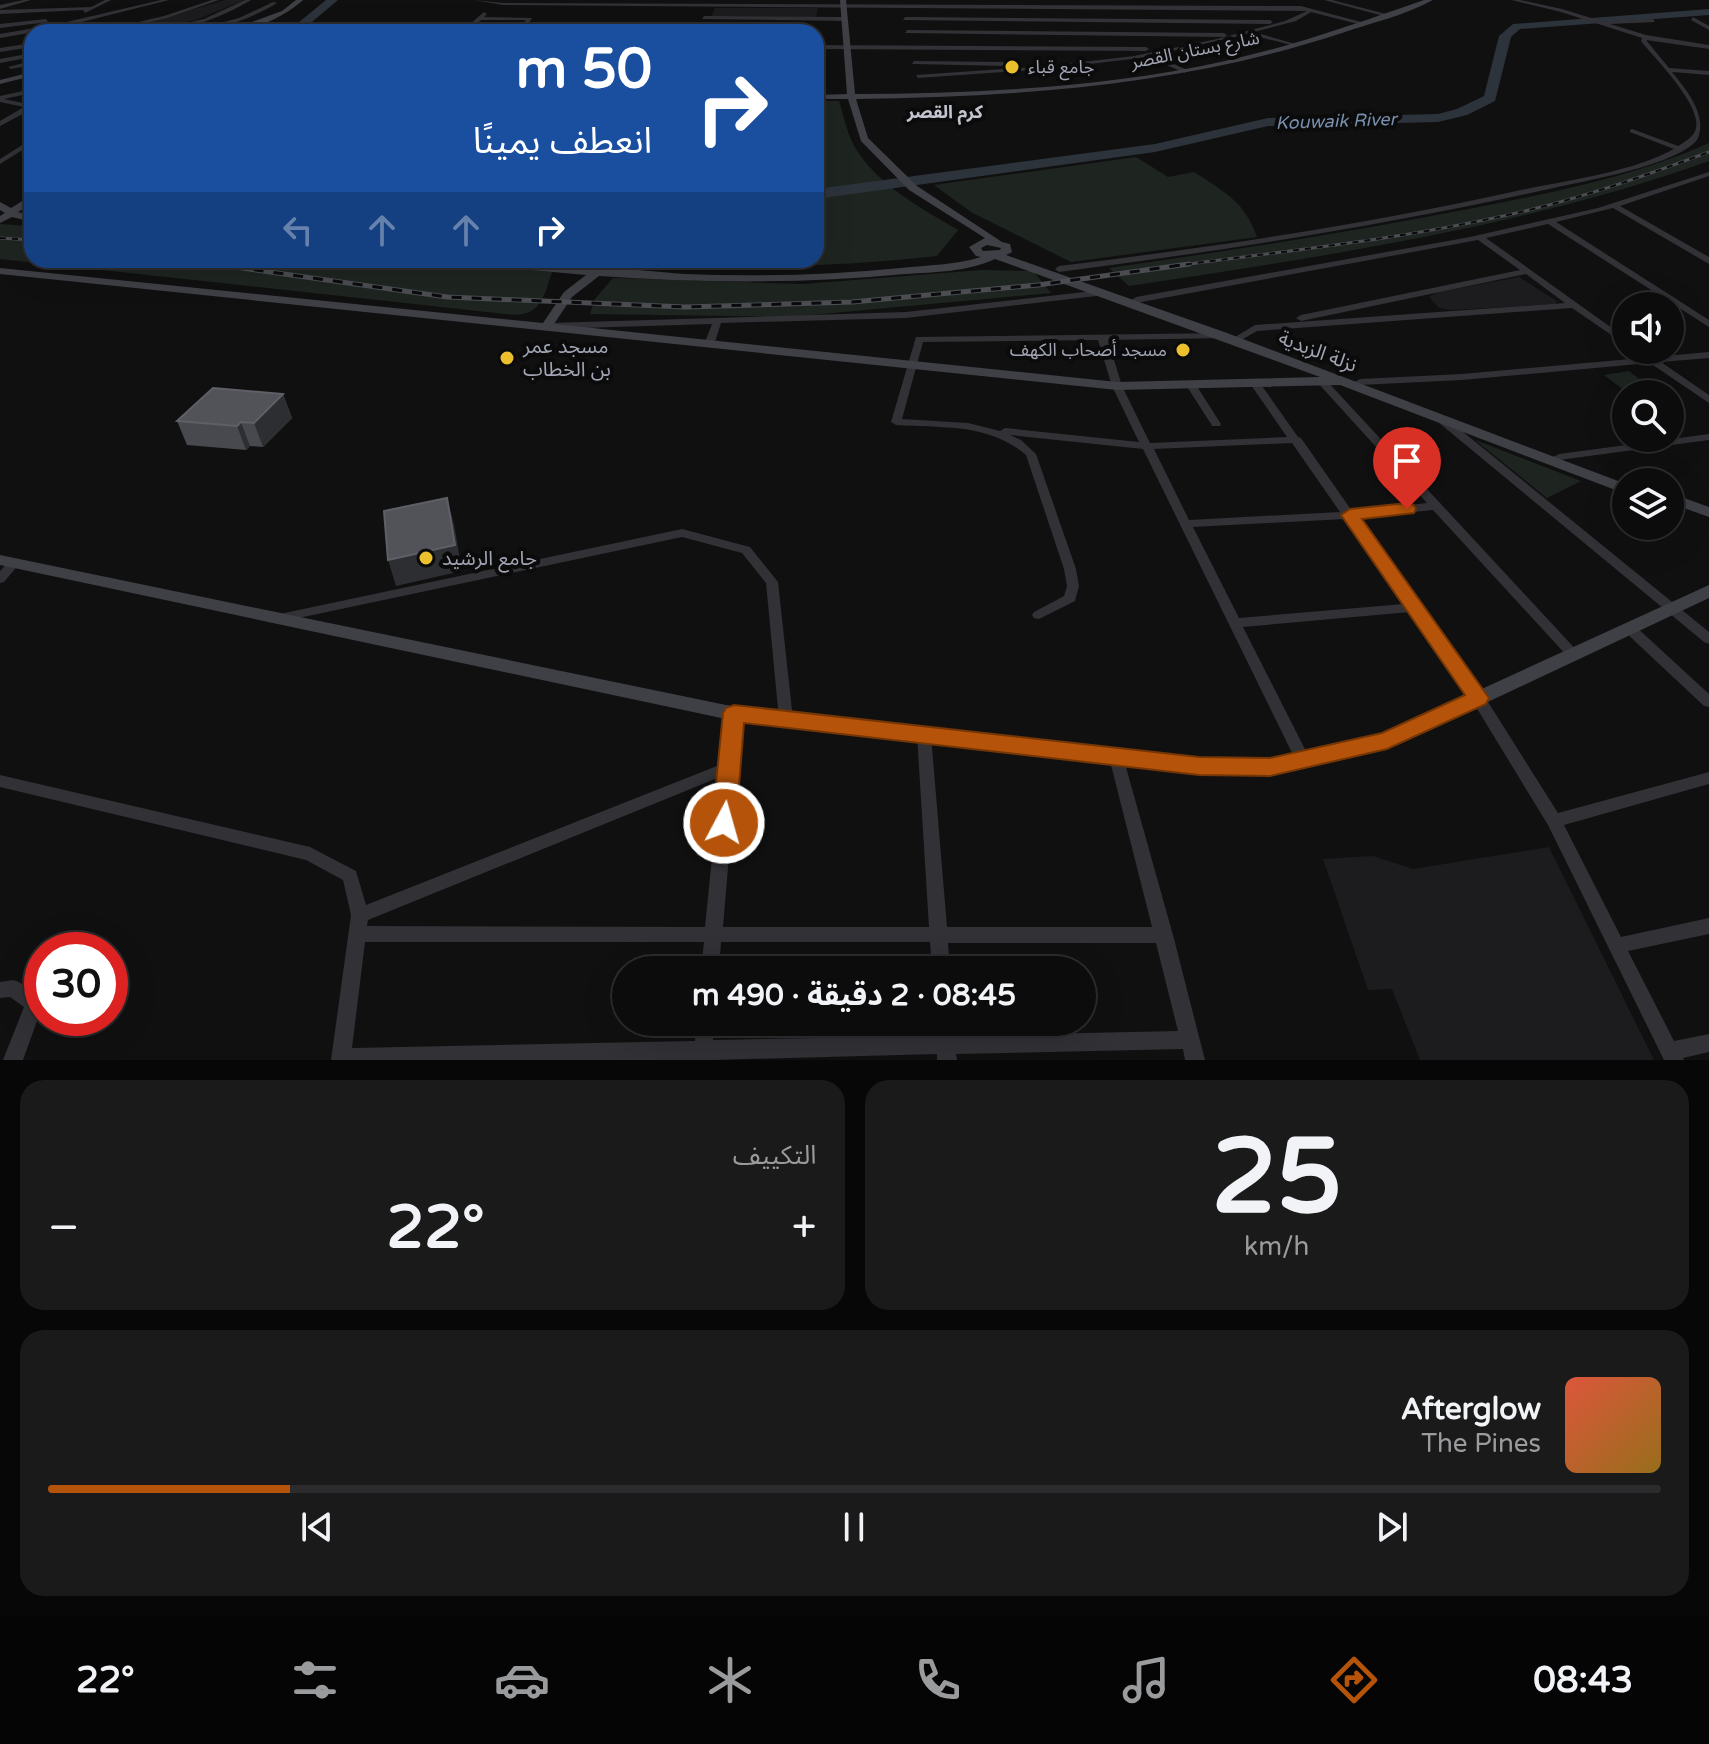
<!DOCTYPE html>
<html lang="ar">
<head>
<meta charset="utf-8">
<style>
	body { margin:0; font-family:"Varela Round","Noto Sans Arabic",sans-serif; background:#1a1a1b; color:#f1f3f6; direction:rtl; height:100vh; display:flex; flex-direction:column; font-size:30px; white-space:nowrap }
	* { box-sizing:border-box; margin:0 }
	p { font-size:26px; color:#9a9b9d }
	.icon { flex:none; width:44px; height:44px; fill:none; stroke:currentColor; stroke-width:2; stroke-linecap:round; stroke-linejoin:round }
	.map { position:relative; height:1060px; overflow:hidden; direction:ltr }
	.sheet { display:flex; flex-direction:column; gap:20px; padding:20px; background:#070707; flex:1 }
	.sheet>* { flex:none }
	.banner { position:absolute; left:24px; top:24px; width:800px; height:244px; border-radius:24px; box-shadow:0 8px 32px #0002,0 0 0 2px #2c2c2e; direction:rtl; background:#1a4fa0; color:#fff; overflow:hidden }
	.buttons { position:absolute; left:1612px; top:292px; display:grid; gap:16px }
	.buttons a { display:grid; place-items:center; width:72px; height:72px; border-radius:50%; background:#0c0c0d; box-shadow:0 8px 32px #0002,0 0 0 2px #2c2c2e; font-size:40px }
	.speed { position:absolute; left:24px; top:932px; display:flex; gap:16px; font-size:40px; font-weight:700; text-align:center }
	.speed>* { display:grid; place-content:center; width:104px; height:104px; border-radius:50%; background:#0c0c0d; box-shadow:0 8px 32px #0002,0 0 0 2px #2c2c2e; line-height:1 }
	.speed .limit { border:12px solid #d22; background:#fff; color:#111 }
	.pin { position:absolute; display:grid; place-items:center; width:68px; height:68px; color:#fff; margin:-82px -34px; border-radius:50% 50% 50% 0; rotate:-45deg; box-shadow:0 0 8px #0007 }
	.pin .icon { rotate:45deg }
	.me { position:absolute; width:88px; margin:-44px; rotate:6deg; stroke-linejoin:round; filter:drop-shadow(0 0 6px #0008) }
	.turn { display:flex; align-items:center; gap:28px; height:168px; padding:0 40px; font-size:36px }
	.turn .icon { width:104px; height:104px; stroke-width:2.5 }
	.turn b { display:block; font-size:56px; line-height:68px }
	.lanes { display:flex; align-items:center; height:76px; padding:0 40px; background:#0003; justify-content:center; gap:40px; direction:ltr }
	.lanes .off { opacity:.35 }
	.big { font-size:60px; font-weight:700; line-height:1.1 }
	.sheet .card { flex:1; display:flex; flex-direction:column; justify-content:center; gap:12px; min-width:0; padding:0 28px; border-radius:24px; background:#1a1a1b }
	.sheet .dial { align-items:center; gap:0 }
	.dial b { font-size:104px; line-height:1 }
	.song { display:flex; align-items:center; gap:24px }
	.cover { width:96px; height:96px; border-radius:12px; background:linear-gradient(135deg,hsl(10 70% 55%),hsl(40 70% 35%)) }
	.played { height:8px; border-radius:4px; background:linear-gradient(90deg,#b45309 15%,#2c2c2e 15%) }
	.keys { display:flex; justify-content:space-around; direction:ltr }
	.heat { display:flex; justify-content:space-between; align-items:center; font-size:44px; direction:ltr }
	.sheet .tiles { flex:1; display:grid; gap:20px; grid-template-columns:1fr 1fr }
	.card:last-child { grid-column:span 2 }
	.trip { position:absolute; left:612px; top:956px; width:484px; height:80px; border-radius:40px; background:#0c0c0d; box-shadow:0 8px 32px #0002,0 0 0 2px #2c2c2e; font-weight:700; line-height:80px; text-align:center; direction:rtl }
	.dock { display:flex; height:128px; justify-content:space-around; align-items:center; background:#050505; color:#9a9b9d }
	.dock .icon { width:56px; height:56px }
	.dock .selected { color:#b45309 }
	.dock b { font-size:36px; color:#f1f3f6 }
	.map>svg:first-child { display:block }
</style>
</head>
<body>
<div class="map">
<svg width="1709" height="1060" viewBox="0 0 1709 1060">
	<rect width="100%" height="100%" fill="#101011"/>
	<path fill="#1c1c1e" d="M226 0H244L196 20 139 32 116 31Z
		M715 8H818L816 18H711Z
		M1519 277 1557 301 1555 304 1452 310 1439 308 1429 297 1439 292Z
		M1549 847 1654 1060H1420L1392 989 1368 990 1323 859 1373 856 1413 869Z"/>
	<path fill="#1e2520" d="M601 25 697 26 694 32H595Z
		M816 101H839C844 116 847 135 856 149 879 186 921 208 958 230L937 256C813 269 693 271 569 260H816Z
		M1709 143V161C1522 228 1325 256 1129 286L1109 268C1230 251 1350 232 1469 209 1550 193 1634 177 1709 143Z
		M1136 157 1168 177 1194 172C1225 192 1245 202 1257 237L1071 262 971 212 934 185Z
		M0 224 32 226V260H415L552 272C544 295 542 314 515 315L0 259Z
		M982 270 1033 271 1051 293 789 317 590 314 595 299 613 278 803 284Z
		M1629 371 1659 394H1629L1604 375Z
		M1475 440 1581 481 1547 498Z"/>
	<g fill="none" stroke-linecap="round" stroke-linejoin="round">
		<path fill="#2c333b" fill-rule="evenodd" d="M326 0H338L300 32H287Z
			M1709 9V15L1520 29 1511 37 1495 101 1467 115 1438 122 1268 126 1155 152 816 199V189L1155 144 1268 118 1438 114 1457 109 1484 96 1499 36 1513 24Z"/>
		<path fill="#313136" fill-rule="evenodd" d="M23 0H31L0 9V5Z
			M105 0H111L85 13 83 10 0 14V10L91 7Z
			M161 0H169L58 28 0 38V34L58 24Z
			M212 0H219L167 18 106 32H96L164 16Z
			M245 0H251C221 18 183 32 147 32L204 19Z
			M474 0 503 3 1301 6 1365 23 1362 25 1311 12 1296 21 1254 32 1295 44V46L1248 34 1154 55 1187 70 1185 73 1148 57 1048 69 918 78 916 75 1048 66 1134 56 1217 39 1285 21 1307 11 503 5Z
			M1324 0H1332L1390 15 1387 17Z
			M1511 0H1520L1562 9 1604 22 1653 19 1655 22 1610 24 1646 35 1709 45V49L1646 40 1669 68 1709 71V75L1672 72C1686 89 1709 117 1697 140 1675 166 1583 181 1549 189 1387 225 1223 251 1059 272L1055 269 1059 266C1214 247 1369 224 1521 190 1569 180 1632 172 1674 149L1630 132V130L1632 129 1678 146C1686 141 1694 137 1696 128 1701 104 1656 60 1641 41L1642 38 1561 12Z
			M273 2 277 3C253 18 215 32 186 32L239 18Z
			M484 12 487 14 484 17 532 18 529 23 581 26 578 28 526 27 521 32H515L526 20H481L467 32H461Z
			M704 16 844 17 847 19 844 21 702 19Z
			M905 17 1270 20 1273 22 1270 24 903 20Z
			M1693 17 1709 26V30L1691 20Z
			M46 19 48 22 0 28V24Z
			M698 30H752L755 32H695Z
			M907 30 1224 33 1227 35 1224 37 905 33Z
			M32 43V47L0 52V48Z
			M816 45 1146 47 1149 49 1146 51 816 49Z
			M32 53V57L0 63V59Z
			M32 61V65L11 69 8 67Z
			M914 61 1007 62 1010 64 1007 66 912 64Z
			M32 89V93L4 99 32 105V109L0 126V121L24 107 0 102V96Z
			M32 139V144L0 164V159Z
			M1709 172V176L1620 206 1709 257V264L1613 208 1556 222 1709 320V327L1548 224 1486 238 1626 338V345L1572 308 1257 331 1243 339H1237L1235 337 1255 325 1565 303 1526 274 1301 321 1296 318 1301 315 1520 270 1478 240 1136 303 1132 300 1136 297 1470 237 1598 208Z
			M1102 290 1105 291V295L906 318 721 323 715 342 710 345 705 342 712 324 550 329 545 326 550 323 906 312Z
			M1223 333 1228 336 1226 338 1108 340 1122 386 1150 443 1287 437 1251 385 1256 382 1260 383 1298 437 1301 438 1352 511 1427 503 1317 382 1318 380H1326L1580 654 1578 657H1568L1433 510 1356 518 1483 694 1558 813 1709 772V784L1564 825 1621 937 1709 918V934L1628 951 1674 1041 1709 1034V1052L1683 1058 1684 1060H1664L1548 825 1473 702 1410 612 1243 627 1310 759 1307 763 1302 765 1297 763 1143 449 1010 435 1021 440 1036 454 1076 569 1079 586 1075 601 1039 619 1034 618 1032 615 1034 612 1064 596 1067 586 1064 569 1026 455C988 423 943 428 896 425L891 422 916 337ZM1098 340 1112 386 1139 442 1005 428 1000 431 968 423 902 419 923 342ZM1292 443 1340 512 1189 520 1154 449ZM1345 519 1404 604 1239 618 1193 527Z
			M1632 350H1643L1654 357 1709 352V358L1661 362 1709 395V403L1650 363 1462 380 1360 385 1355 382 1360 379 1462 374 1642 358Z
			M1191 382 1196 385 1221 424 1220 426H1212L1211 424 1186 385Z
			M1442 417 1446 418 1709 632V644L1704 642 1438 422 1437 420 1438 418Z
			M1709 434V440L1559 460 1553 457 1559 454Z
			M682 529 750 547 778 582 793 719 791 723 786 724 781 723 779 719 766 583 742 553 682 537 275 623 270 622 268 619 270 616 275 615Z
			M14 559 20 563 4 582 0 583V571L10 560Z
			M1629 623 1634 625 1709 694V707L1704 706 1624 631 1622 628 1624 625Z
			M734 708 739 709 741 713 723 927H929L917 735 919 731 924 729 929 731 931 735 947 927H1152L1109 757 1112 753 1117 751 1122 753 1173 935 1205 1060H1185L1183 1049 956 1054 957 1060H937V1054L712 1060H331L351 915 343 880 306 860 0 787V775L310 847 356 871 366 905 722 764 727 713 729 709ZM720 777 705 927 367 926 368 920ZM365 942H704L701 970H719L721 942H930L932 970H950L948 943H1156L1178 1031 954 1036 953 1022H935L936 1036 713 1040 715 1022H697L695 1041 352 1048Z
			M13 980 19 982 40 998 42 1007 23 1060H3L24 1007 10 997 0 998V982Z"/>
		<path fill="#3f4046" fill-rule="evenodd" d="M296 0H303C285 17 251 32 225 32L282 11Z
			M840 0H846L855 94C979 93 1104 88 1225 61 1293 46 1358 23 1424 0H1433C1406 15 1371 23 1342 33 1184 85 1021 97 856 99L868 138 917 186 1002 242 1010 244 1012 252 1006 255 1227 333 1626 484V494L1340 385 1117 390 0 274V268L543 323 564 292 586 275 454 263 448 260H491L594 269C603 266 668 273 685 274 757 277 829 275 901 268 928 265 955 265 981 257L976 256 969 247 985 238 909 190 861 141 848 99H816V95L847 94ZM987 245 1001 248 1000 250 983 251 981 248ZM995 259 1320 377 1117 382 554 324 572 297 599 276C701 283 803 284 905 274 935 272 967 272 995 259Z
			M32 72V76L0 84V80Z
			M32 195V203L18 212 32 216V222L12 217 0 223V216L5 213 0 210V202L11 208Z
			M1670 493 1709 507V517L1670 503Z
			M0 555 726 705 1199 758 1270 759 1383 734 1709 585V598L1394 746 1270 775 1199 774 726 719 0 565Z"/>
		<defs>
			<path id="rail-far1" d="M0 238 32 240
				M187 260 227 266
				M1174 266C1293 250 1413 238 1529 210 1591 195 1650 174 1709 152"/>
			<path id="rail" d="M214 264 447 297 685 307 852 302 1038 285 1189 264"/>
		</defs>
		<use href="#rail-far1" stroke="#4b4d53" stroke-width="3"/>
		<use href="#rail" stroke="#4b4d53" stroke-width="5"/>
		<use href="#rail-far1" stroke="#0b0b0c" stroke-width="2" stroke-dasharray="6" stroke-linecap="butt"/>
		<use href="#rail" stroke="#0b0b0c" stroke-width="3" stroke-dasharray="10" stroke-linecap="butt"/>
	</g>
	<path fill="#48494e" d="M283 394 292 418 263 447 250 446 246 450 187 445 177 421Z"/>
	<path fill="#2d2e31" d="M283 394 292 418 263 447 254 423Z
		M241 422 250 446 246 450 237 426Z
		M447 498 454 524 462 571 396 586 388 560Z"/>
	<path fill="#515359" stroke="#5e5f67" stroke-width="2" d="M213 388 283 394 254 423 241 422 237 426 177 421Z
		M447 498 455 545 388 560 384 511Z"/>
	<path fill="#b45309" stroke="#753606" stroke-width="2" d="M1407 503 1414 505 1416 509 1414 513 1362 519 1489 698 1486 704 1387 749 1270 776 1199 775 744 723 736 823 733 830 724 833 715 830 712 823 723 713 726 708 734 705 1199 757 1270 758 1382 733 1465 695 1341 515 1350 509Z"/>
	<g fill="#ecbf2d" stroke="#0b0b0c" stroke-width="3">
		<circle cx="1012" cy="67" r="8"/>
		<circle cx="1183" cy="350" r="8"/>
		<circle cx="507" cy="358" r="8"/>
		<circle cx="426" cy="558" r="8"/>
	</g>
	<g text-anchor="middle" stroke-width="8" stroke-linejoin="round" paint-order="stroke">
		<g font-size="18" fill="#a1a4b2" stroke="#0b0b0c">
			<text transform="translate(1195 50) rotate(-11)" y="6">شارع بستان القصر</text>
		</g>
		<g font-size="18" fill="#a1a4b2" stroke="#0b0b0c" text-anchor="start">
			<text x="1028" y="73">جامع قباء</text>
			<text x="1167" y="356" text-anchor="end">مسجد أصحاب الكهف</text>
		</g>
		<g font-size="18" font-weight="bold" fill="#c2c4ce" stroke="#0b0b0c">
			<text x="945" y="118">كرم القصر</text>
		</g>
		<g font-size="18" font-style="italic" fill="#788fad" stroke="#0b0b0c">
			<text transform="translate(1336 121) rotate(-2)" y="6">Kouwaik River</text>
		</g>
		<g font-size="20" fill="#a1a4b2" stroke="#0b0b0c" text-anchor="start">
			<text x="523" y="353">مسجد عمر<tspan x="523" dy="23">بن الخطاب</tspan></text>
			<text x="442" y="565">جامع الرشيد</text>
		</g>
		<g font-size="20" fill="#a1a4b2" stroke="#0b0b0c">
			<text transform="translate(1318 351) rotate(21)" y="7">نزلة الزبدية</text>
		</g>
	</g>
</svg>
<div class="buttons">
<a><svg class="icon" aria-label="sound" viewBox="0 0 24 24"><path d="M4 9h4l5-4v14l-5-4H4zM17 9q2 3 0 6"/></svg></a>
<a><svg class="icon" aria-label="search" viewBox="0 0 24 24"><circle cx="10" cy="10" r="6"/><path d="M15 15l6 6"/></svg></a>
<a><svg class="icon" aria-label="layers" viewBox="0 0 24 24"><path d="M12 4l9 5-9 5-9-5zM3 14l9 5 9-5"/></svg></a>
</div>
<div class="speed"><div class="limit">30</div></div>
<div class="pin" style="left:1407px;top:509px;background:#d93025"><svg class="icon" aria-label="arrive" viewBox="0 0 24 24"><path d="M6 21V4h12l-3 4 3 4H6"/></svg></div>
<svg class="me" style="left:724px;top:823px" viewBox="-20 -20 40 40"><circle r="17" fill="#b45309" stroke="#fff" stroke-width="3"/><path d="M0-11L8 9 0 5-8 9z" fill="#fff"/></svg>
<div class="trip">08:45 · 2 دقيقة · 490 m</div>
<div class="banner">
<div class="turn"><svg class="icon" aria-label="right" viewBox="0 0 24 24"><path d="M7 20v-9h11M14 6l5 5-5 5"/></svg><div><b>50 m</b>انعطف يمينًا</div></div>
<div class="lanes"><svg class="icon off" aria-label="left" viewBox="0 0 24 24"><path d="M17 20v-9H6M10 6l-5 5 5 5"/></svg><svg class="icon off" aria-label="ahead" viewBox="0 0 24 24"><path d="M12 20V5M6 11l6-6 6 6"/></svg><svg class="icon off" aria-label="ahead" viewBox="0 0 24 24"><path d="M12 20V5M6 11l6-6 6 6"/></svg><svg class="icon" aria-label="right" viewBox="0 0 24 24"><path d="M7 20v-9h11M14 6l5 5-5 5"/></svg></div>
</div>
</div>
<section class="sheet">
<div class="tiles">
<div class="card dial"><b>25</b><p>km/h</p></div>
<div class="card"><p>التكييف</p>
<div class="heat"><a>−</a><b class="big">22°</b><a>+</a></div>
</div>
<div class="card">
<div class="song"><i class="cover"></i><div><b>Afterglow</b><p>The Pines</p></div></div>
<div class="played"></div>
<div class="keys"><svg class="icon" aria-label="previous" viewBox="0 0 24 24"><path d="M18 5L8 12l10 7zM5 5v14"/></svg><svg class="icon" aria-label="pause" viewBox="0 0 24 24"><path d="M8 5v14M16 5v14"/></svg><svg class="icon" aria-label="next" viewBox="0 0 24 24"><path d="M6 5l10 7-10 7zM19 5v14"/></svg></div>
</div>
</div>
</section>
<nav class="dock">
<b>08:43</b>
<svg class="icon selected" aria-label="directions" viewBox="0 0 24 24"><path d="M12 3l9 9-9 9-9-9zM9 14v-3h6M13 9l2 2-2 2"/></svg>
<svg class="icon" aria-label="music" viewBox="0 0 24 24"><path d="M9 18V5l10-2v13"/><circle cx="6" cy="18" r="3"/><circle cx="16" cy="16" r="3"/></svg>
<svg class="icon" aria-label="phone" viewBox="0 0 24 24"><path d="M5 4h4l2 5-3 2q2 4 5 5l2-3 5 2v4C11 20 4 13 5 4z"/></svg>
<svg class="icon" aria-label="climate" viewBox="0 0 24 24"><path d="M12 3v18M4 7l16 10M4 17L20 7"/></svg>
<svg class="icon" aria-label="car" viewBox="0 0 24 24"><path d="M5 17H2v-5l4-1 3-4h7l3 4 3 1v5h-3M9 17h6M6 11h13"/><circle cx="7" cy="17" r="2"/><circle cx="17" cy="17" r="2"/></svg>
<svg class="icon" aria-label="filters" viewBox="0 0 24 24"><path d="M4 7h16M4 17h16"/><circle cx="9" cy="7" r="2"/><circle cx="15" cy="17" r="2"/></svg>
<b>22°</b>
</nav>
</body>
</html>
